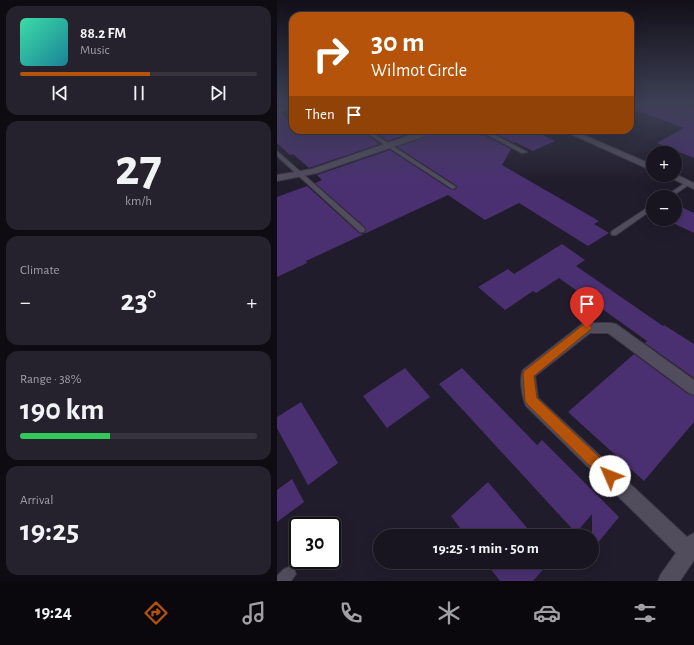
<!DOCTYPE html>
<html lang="en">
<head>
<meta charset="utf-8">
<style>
	body { margin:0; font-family:"Alegreya Sans",sans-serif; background:#26222d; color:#f1f3f6; height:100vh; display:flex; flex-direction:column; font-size:15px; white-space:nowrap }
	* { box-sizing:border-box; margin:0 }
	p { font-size:13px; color:#9f9fa5 }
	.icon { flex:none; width:22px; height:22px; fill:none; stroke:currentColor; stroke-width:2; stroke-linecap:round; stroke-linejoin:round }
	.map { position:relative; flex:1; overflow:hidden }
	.drawer { display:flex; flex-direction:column; gap:6px; padding:6px; background:#0e0c12; width:277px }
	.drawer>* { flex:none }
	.guide { position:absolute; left:12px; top:12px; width:345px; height:122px; border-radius:12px; box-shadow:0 4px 16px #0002,0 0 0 1px #37343e; background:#b45309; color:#fff; overflow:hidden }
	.fabs { position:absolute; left:369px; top:146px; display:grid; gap:8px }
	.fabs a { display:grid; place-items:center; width:36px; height:36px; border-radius:50%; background:#191520; box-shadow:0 4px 16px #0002,0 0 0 1px #37343e; font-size:20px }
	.speed { position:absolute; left:12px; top:517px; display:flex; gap:8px; font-size:20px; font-weight:700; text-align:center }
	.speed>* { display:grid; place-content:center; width:52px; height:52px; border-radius:50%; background:#191520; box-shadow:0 4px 16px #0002,0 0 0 1px #37343e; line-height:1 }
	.speed .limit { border:2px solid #111; border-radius:6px; background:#fff; color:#111 }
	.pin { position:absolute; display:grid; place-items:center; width:34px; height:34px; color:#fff; margin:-41px -17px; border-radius:50% 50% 50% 0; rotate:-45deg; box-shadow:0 0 4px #0007 }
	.pin .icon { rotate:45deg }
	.me { position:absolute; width:44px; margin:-22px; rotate:314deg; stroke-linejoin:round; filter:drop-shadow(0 0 3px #0008) }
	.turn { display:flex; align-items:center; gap:14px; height:84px; padding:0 16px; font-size:18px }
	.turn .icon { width:52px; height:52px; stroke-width:2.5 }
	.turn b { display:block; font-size:28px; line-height:34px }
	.then { display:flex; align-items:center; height:38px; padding:0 16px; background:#0003; gap:8px; font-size:15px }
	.big { font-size:30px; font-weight:700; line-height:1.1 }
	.drawer .widget { flex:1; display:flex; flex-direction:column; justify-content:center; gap:6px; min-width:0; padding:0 14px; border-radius:12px; background:#26222d }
	.drawer .dial { align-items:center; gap:0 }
	.dial b { font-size:52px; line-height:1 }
	.song { display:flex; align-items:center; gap:12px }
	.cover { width:48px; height:48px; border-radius:6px; background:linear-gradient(135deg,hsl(160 70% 55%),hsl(190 70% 35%)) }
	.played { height:4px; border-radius:2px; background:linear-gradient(90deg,#b45309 55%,#37343e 55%) }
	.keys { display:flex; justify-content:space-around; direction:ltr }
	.heat { display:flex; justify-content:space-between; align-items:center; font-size:22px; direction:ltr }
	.charge { height:6px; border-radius:3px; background:linear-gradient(90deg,#34c759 38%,#37343e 0) }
	.trip { position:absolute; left:96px; top:529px; width:226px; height:40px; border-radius:20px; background:#191520; box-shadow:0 4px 16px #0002,0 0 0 1px #37343e; font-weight:700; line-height:40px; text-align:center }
	.menu { display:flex; height:64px; justify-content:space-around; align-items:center; background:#0a080d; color:#9f9fa5 }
	.menu .icon { width:28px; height:28px }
	.menu .selected { color:#b45309 }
	.menu b { font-size:18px; color:#f1f3f6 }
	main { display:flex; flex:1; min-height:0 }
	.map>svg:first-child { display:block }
</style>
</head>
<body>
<main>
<section class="drawer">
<div class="widget">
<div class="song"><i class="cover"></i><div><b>88.2 FM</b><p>Music</p></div></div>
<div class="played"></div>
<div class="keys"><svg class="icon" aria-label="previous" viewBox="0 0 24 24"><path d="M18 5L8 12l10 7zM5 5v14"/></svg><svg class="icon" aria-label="pause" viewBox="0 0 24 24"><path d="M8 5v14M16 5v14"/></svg><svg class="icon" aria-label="next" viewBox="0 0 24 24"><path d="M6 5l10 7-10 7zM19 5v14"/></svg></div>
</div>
<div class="widget dial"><b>27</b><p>km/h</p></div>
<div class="widget"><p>Climate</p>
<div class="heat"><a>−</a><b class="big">23°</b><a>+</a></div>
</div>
<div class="widget"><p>Range · 38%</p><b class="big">190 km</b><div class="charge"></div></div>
<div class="widget"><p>Arrival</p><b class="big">19:25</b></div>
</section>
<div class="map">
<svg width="417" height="581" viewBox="0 0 417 581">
	<rect width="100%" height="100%" fill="#211c2b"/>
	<path fill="#4a3071" d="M353 102H402L417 107V158L380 143 407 128 353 108Z
		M0 113H3L16 123V130H84L103 144 32 168 16 154 13 155 0 143Z
		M94 130H142L111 141Z
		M156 130H194L205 136 207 135 234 149 225 165 322 221 317 224 332 233 311 246 242 203 208 220 171 195 29 261 30 263 0 277V197L30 186 82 233 87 234 89 231 88 227 38 183 45 180 40 175 113 150 173 189 177 190 180 188V186L120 147 148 137Z
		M215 130H255L278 141 256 151 238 142 237 143 215 132 217 131Z
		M398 204 417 213V233L398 224Z
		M285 244 308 260 299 266 386 326 387 325 417 344V378L368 343 370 341 282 278 259 293 256 291 228 310 201 287 231 269 237 274Z
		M357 354 411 394 417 396V422L367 481 291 412Z
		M128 368 153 397 110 428 86 396Z
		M185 368 260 445 265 440 342 517 315 550V514L299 533 162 384Z
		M24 402 61 463 31 485 0 428V417Z
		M15 479 27 502 0 522V490Z
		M211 482 257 536H189L174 516Z
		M208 562H273L256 581H223Z"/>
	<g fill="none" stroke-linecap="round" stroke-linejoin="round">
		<defs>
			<path id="lane" d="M85 130H91L179 187 176 189 174 188Z
				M201 130H208L250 152 245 153Z
				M0 151 87 228 88 230 87 232H83L0 156Z
				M411 181 413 182V184L394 197H387Z
				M376 204V209L339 235H335L334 233 335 231Z
				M12 567 17 569 19 574 14 581H0V576L7 569Z"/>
			<path id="street" d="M16 104V108L0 112V108Z
				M145 130H154L148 136 40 173 0 181V175L35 169 142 132Z
				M285 130H295L376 165V171Z
				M398 174 417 183V189L388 175Z
				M310 323H334L339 324 417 380V395L412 393 331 333H313L258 376 261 398 410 537 417 533V560L403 581H381L384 574 399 553 249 406C245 397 242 378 246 370L305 324Z"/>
		</defs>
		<use href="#lane" stroke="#3b3843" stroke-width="2"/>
		<use href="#street" stroke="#3b3843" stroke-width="2"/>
		<use href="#lane" fill="#524d5d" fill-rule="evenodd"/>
		<use href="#street" fill="#524d5d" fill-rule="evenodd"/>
	</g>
	<linearGradient id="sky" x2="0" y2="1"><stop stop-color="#120f18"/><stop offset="0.56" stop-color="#3d4055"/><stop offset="1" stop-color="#3d4055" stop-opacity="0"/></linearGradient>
	<rect width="417" height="183" fill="url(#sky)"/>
	<path fill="#b45309" stroke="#753606" d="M310 324 313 325 315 328 313 330 257 376 260 398 337 471 339 476 337 481 333 482 328 481 250 404 248 401 246 374 247 371 306 325Z"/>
</svg>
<div class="fabs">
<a>+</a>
<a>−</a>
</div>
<div class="speed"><div class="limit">30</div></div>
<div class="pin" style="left:310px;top:328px;background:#d93025"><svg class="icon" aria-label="arrive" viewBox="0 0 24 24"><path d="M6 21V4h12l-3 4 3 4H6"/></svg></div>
<svg class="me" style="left:333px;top:476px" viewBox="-20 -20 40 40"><circle r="19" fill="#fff"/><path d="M0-13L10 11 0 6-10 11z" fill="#b45309"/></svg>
<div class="trip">19:25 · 1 min · 50 m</div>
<div class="guide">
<div class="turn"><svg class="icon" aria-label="right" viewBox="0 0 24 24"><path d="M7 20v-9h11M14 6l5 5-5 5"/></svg><div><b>30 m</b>Wilmot Circle</div></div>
<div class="then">Then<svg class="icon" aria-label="arrive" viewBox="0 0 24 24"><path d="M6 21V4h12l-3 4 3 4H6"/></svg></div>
</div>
</div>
</main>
<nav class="menu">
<b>19:24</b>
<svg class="icon selected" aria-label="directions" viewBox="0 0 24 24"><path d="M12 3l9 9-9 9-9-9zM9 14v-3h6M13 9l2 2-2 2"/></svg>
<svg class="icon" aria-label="music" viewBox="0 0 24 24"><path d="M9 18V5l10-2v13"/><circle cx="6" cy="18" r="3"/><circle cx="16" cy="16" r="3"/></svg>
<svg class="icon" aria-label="phone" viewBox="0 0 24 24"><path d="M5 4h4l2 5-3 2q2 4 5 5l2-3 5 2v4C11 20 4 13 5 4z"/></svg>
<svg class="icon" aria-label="climate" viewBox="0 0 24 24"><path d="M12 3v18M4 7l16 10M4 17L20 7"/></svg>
<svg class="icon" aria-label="car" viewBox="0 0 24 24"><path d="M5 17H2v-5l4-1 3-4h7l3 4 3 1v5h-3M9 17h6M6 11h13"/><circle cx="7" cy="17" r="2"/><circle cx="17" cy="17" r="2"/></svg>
<svg class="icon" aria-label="filters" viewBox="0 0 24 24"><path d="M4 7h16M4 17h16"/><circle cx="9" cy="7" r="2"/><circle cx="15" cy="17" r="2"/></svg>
</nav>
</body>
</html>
